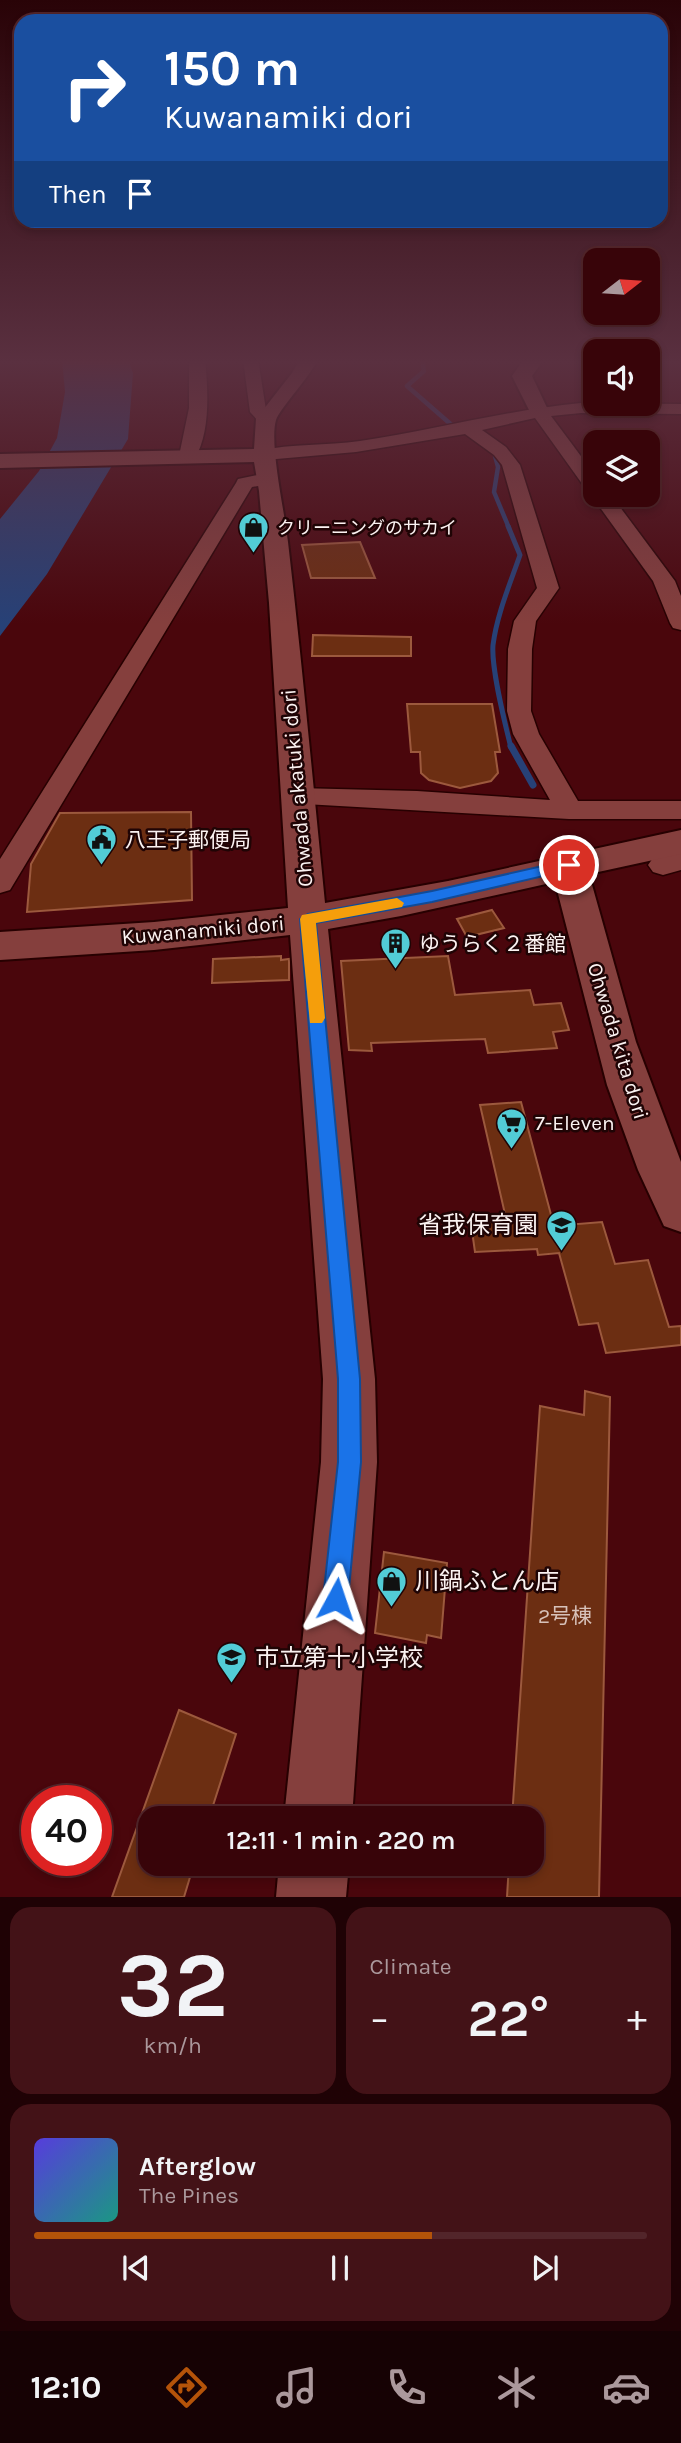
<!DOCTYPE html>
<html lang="en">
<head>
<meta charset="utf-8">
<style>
	body { margin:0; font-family:Karla,"Noto Sans JP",sans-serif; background:#431217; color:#f1f3f6; height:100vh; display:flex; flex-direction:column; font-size:26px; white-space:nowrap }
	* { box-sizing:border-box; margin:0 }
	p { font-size:23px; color:#ab989c }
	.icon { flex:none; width:38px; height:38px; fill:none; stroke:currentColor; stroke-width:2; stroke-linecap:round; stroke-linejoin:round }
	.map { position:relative; height:1897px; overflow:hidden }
	.drawer { display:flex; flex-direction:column; gap:10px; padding:10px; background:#1f0205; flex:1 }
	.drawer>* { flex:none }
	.hud { position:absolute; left:14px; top:14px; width:654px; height:214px; border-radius:21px; box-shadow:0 4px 10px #0003,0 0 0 2px #52252a; background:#1a4fa0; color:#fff; overflow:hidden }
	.needle { width:46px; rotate:73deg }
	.buttons { position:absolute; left:583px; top:248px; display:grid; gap:14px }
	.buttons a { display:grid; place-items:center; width:77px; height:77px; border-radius:14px; background:#380409; box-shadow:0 4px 10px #0003,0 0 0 2px #52252a; font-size:35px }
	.speed { position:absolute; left:21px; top:1785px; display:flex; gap:14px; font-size:35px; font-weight:700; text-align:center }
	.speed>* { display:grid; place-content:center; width:91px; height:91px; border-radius:50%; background:#380409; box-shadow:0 4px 10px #0003,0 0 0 2px #52252a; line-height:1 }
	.speed .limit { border:10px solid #d22; background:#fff; color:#111 }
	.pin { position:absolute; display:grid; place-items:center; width:60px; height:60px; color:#fff; margin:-30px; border:4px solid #fff; border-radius:50%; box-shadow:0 2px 7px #0007 }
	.me { position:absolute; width:77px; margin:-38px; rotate:5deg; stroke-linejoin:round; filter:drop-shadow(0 0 5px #0008) }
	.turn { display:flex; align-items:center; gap:24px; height:147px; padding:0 35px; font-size:32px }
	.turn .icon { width:91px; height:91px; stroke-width:2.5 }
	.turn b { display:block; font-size:49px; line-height:60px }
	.then { display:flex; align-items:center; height:66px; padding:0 35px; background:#0003; gap:14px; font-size:26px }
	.big { font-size:52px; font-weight:600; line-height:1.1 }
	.drawer .card { flex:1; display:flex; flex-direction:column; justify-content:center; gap:10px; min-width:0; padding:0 24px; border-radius:21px; background:#431217 }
	.drawer .dial { align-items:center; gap:0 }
	.dial b { font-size:91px; line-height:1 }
	.song { display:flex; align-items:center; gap:21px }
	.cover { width:84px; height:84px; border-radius:10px; background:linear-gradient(135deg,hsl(250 70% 55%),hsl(170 70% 35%)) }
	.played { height:7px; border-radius:4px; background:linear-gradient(90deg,#b45309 65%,#52252a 65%) }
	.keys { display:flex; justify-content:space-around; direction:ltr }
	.heat { display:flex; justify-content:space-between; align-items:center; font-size:38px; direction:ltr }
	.drawer .tiles { flex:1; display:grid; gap:10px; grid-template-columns:1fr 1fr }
	.card:last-child { grid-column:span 2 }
	.trip { position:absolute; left:138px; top:1806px; width:406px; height:70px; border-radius:21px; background:#380409; box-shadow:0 4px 10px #0003,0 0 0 2px #52252a; font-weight:600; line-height:70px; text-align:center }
	.tab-bar { display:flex; height:112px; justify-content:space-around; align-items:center; background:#160204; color:#ab989c }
	.tab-bar .icon { width:49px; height:49px }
	.tab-bar .selected { color:#b45309 }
	.tab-bar b { font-size:32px; color:#f1f3f6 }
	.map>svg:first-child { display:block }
</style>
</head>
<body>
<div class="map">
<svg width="681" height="1897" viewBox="0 0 681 1897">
	<rect width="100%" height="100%" fill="#4a060c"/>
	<path fill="#274177" d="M62 359H128L133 373 128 439 47 574 0 636V519L39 471 57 438 65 392Z"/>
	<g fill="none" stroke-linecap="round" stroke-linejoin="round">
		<path stroke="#274177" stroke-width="4.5" d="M422 359 424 371 407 386 454 427
			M494 452 498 467 494 492 509 528"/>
		<path stroke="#274177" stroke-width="5" d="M508 526 520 555C510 584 497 614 493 645 491 669 505 723 511 748"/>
		<path stroke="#274177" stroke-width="7" d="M511 746 533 785"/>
	</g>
	<path fill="#6c2e12" stroke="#9c593d" stroke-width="2" d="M360 542 375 578H311L302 545Z
		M313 635 411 637V656H312Z
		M407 704H492L500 752H495L498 773 491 781 460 788 429 780 421 773 420 752H411Z
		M191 812 192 900 27 912 31 864 60 813Z
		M492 910 504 928 467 937 457 919Z
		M281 956V960L289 959V980L212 983 213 959Z
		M448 956 455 995 530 990 534 1005 561 1003 569 1030 553 1032 557 1048 488 1053 485 1039 371 1043 372 1051 349 1050 341 961Z
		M521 1102 554 1226 602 1222 615 1264 648 1260 669 1327 681 1326V1345L606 1353 598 1323 579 1325 559 1253 538 1255 537 1249 475 1252 470 1217 505 1214 480 1105Z
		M585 1391 610 1397 599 1897H507L509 1864H532V1818H512L540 1406 584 1415Z
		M384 1552 447 1563 441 1638 427 1635 426 1643 375 1633Z
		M179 1710 236 1734 209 1818H150V1864H194L184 1897H112Z"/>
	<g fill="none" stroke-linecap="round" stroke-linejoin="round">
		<defs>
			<path id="street" d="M189 359H205C208 389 211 433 194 460L188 461 179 456 189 408Z
				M243 359H258L266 410 274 419 272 423H260L250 412Z
				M581 403 681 404V414L581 413 551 416 595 475V495H611L675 581 681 596V630L673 628 670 623 653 581 591 495 593 493 588 492 535 418 482 430 506 447 520 465 559 588 536 621 532 649 531 711 539 734 578 801H681V819H569L287 803 283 797 287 791 297 788 417 791 550 800 513 734 507 711 508 649 514 621 537 588 502 465 494 455 465 434 356 452 265 460 259 459 256 455 259 451C291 443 327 446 360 441 434 430 507 410 581 403Z
				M267 473 276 479 274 483 252 487 10 890 0 893V859L236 483 238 479Z
				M681 850V870L663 875 653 872 648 865 653 858Z"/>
			<path id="secondary" d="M300 359H318C310 377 280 408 276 420 269 444 285 514 288 542 302 662 313 783 325 903L448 881 681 830V854L589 874 636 1042 681 1162V1232L664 1226 638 1170 607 1085 555 882 401 916 328 929 375 1379 377 1462 352 1818H284L321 1462 323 1379 290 935 154 950 0 960V932L154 922 288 908 269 603 259 491 254 462 0 468V454L254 449 256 419 292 373Z
				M524 359H544L532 376 549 412 546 416H532L512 376Z
				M279 1864H349L346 1897H276Z"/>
		</defs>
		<use href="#street" stroke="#270001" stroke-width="3"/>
		<use href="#secondary" stroke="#270001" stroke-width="4"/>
		<use href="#street" fill="#853f3d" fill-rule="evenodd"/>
		<use href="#secondary" fill="#853f3d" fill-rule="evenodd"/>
	</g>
	<linearGradient id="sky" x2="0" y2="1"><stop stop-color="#290307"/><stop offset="0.58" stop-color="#5a3040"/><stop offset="1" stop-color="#5a3040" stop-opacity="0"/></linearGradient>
	<rect width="681" height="624" fill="url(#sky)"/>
	<path fill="#1a73e8" stroke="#114b97" stroke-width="2" d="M569 860 576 865 574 869 432 902 316 923 360 1379 361 1462 348 1599 345 1607 336 1611 327 1607 323 1599 338 1462V1379L300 919 308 914 432 891Z"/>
	<path fill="#f59e0b" d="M397 898 404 903 402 907 316 923 325 1018 322 1023H310L300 919 302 915Z"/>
	<defs>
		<symbol id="shop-pin" viewBox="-11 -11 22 30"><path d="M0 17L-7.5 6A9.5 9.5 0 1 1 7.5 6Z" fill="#52ccd6" stroke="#1f0405"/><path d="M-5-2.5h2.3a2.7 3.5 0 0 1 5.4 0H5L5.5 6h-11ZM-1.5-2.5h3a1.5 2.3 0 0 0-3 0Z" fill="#111"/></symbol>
		<symbol id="civic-pin" viewBox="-11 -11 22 30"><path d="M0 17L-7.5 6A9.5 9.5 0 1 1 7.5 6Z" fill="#52ccd6" stroke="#1f0405"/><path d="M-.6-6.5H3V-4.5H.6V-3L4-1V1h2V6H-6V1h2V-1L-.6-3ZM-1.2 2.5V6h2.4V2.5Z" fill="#111"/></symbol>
		<symbol id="building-pin" viewBox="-11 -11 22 30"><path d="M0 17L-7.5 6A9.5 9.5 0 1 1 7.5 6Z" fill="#52ccd6" stroke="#1f0405"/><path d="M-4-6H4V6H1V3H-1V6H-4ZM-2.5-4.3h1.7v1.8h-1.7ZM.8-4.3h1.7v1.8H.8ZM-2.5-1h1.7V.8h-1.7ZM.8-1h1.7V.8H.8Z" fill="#111"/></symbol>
		<symbol id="supermarket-pin" viewBox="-11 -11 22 30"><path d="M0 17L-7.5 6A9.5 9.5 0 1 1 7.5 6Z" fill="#52ccd6" stroke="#1f0405"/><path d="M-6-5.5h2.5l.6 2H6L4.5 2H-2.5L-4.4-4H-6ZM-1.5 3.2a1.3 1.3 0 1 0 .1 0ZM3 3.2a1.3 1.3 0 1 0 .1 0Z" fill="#111"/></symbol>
		<symbol id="school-pin" viewBox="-11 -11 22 30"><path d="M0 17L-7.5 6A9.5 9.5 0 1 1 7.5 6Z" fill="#52ccd6" stroke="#1f0405"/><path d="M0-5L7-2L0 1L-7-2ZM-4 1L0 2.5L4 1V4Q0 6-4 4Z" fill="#111"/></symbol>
	</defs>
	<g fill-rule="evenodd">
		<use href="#shop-pin" x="236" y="510" width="35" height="47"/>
		<use href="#civic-pin" x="84" y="822" width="35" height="47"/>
		<use href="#building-pin" x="378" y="926" width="35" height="47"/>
		<use href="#supermarket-pin" x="494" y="1106" width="35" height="47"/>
		<use href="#school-pin" x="544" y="1208" width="35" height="47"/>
		<use href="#shop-pin" x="374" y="1564" width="35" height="47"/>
		<use href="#school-pin" x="214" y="1640" width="35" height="47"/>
	</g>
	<g text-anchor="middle" stroke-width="5" stroke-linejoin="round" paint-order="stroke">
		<g font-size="18" fill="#fbf2f1" stroke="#1f0405" text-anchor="start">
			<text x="277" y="534">クリーニングのサカイ</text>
		</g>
		<g font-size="21" fill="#fbf2f1" stroke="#1f0405">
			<text transform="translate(297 788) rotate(-95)" y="7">Ohwada akatuki dori</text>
			<text transform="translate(203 930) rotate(-5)" y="7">Kuwanamiki dori</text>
			<text transform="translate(618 1041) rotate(73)" y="7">Ohwada kita dori</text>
		</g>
		<g font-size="21" fill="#fbf2f1" stroke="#1f0405" text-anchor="start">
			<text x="125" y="847">八王子郵便局</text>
			<text x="419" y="951">ゆうらく２番館</text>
			<text x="535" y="1130">7-Eleven</text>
		</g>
		<g font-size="21" fill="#d7c1b9">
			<text x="565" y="1623">2号棟</text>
		</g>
		<g font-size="24" fill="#fbf2f1" stroke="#1f0405" text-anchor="start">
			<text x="538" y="1233" text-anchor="end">省我保育園</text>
			<text x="415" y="1589">川鍋ふとん店</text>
			<text x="255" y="1666">市立第十小学校</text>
		</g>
	</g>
</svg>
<div class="buttons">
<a><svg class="needle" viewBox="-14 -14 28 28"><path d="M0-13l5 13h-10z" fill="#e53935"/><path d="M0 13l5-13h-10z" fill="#ab989c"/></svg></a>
<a><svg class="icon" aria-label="sound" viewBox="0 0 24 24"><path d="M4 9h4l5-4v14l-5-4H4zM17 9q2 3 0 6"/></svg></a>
<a><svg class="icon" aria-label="layers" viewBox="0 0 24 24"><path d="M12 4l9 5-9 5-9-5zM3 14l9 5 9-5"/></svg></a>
</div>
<div class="speed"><div class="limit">40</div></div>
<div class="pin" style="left:569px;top:865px;background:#d93025"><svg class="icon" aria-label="arrive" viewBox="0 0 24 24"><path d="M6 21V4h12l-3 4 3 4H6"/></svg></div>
<svg class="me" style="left:336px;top:1599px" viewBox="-20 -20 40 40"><path d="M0-17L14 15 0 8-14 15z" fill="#1a73e8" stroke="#fff" stroke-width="4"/></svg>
<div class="trip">12:11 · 1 min · 220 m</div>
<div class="hud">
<div class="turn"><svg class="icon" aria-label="right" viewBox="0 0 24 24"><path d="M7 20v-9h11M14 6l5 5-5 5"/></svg><div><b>150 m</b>Kuwanamiki dori</div></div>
<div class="then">Then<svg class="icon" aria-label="arrive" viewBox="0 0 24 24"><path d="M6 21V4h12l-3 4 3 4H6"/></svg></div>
</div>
</div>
<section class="drawer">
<div class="tiles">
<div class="card dial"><b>32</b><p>km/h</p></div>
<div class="card"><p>Climate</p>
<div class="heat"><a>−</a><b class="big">22°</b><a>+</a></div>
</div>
<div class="card">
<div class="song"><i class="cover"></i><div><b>Afterglow</b><p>The Pines</p></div></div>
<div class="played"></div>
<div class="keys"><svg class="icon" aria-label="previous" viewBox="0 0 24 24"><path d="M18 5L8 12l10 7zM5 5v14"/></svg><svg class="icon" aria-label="pause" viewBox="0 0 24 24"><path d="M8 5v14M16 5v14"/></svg><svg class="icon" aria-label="next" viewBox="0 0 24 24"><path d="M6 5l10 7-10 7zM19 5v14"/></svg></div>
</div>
</div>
</section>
<nav class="tab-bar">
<b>12:10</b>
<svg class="icon selected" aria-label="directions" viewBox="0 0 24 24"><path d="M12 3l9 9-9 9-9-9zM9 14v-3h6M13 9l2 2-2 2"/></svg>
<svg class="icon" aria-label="music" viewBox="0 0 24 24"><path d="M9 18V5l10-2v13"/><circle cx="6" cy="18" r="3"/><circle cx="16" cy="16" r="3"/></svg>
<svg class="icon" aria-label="phone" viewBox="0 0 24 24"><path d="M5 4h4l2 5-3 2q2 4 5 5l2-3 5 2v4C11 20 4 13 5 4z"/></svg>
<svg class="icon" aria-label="climate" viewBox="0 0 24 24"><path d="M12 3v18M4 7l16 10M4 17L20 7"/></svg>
<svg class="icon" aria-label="car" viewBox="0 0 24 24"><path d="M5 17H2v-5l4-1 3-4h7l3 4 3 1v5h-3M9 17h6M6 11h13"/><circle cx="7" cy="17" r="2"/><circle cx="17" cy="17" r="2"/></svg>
</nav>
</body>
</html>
